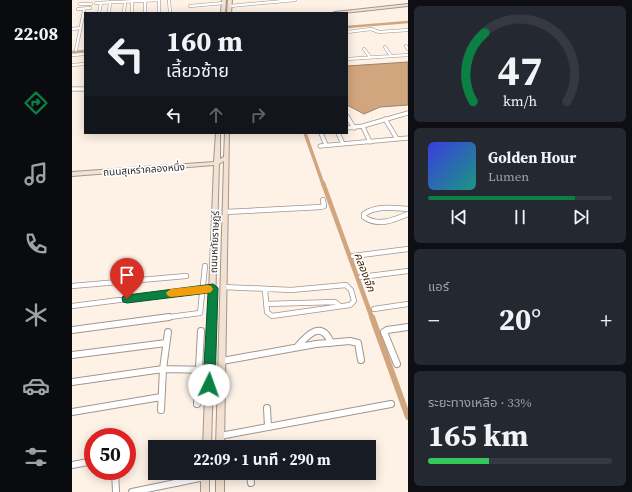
<!DOCTYPE html>
<html lang="th">
<head>
<meta charset="utf-8">
<style>
	body { margin:0; font-family:"Source Serif 4","Noto Sans Thai",serif; background:#242831; color:#f1f3f6; height:100vh; display:flex; flex-direction:column; font-size:15px; white-space:nowrap }
	* { box-sizing:border-box; margin:0 }
	p { font-size:13px; color:#9ea1a6 }
	.icon { flex:none; width:22px; height:22px; fill:none; stroke:currentColor; stroke-width:2; stroke-linecap:round; stroke-linejoin:round }
	.map { position:relative; flex:1; overflow:hidden }
	.side { display:flex; flex-direction:column; gap:6px; padding:6px; background:#0d0f14; width:224px }
	.side>* { flex:none }
	.guide { position:absolute; left:12px; top:12px; width:264px; height:122px; border-radius:0px; box-shadow:0 2px 10px #0003; background:#171b24; color:#f1f3f6; overflow:hidden }
	.speed { position:absolute; left:12px; top:428px; display:flex; gap:8px; font-size:20px; font-weight:700; text-align:center }
	.speed>* { display:grid; place-content:center; width:52px; height:52px; border-radius:50%; background:#171b24; box-shadow:0 2px 10px #0003; line-height:1 }
	.speed .limit { border:6px solid #d22; background:#fff; color:#111 }
	.pin { position:absolute; display:grid; place-items:center; width:34px; height:34px; color:#fff; margin:-41px -17px; border-radius:50% 50% 50% 0; rotate:-45deg; box-shadow:0 0 4px #0007 }
	.pin .icon { rotate:45deg }
	.me { position:absolute; width:44px; margin:-22px; rotate:3deg; stroke-linejoin:round; filter:drop-shadow(0 0 3px #0008) }
	.turn { display:flex; align-items:center; gap:14px; height:84px; padding:0 16px; font-size:18px }
	.turn .icon { width:52px; height:52px; stroke-width:2.5 }
	.turn b { display:block; font-size:28px; line-height:34px }
	.lanes { display:flex; align-items:center; height:38px; padding:0 16px; background:#0003; justify-content:center; gap:20px; direction:ltr }
	.lanes .off { opacity:.35 }
	.big { font-size:30px; font-weight:700; line-height:1.1 }
	.side .card { flex:1; display:flex; flex-direction:column; justify-content:center; gap:6px; min-width:0; padding:0 14px; border-radius:6px; background:#242831 }
	.side .dial { align-items:center; gap:0 }
	.dial svg { height:104px; overflow:visible; fill:none; stroke:#363941; stroke-width:7; stroke-linecap:round; text-anchor:middle }
	.dial text { fill:#f1f3f6; stroke:none }
	.song { display:flex; align-items:center; gap:12px }
	.cover { width:48px; height:48px; border-radius:6px; background:linear-gradient(135deg,hsl(240 70% 55%),hsl(170 70% 35%)) }
	.played { height:4px; border-radius:2px; background:linear-gradient(90deg,#0b8043 80%,#363941 80%) }
	.keys { display:flex; justify-content:space-around; direction:ltr }
	.heat { display:flex; justify-content:space-between; align-items:center; font-size:22px; direction:ltr }
	.charge { height:6px; border-radius:3px; background:linear-gradient(90deg,#34c759 33%,#363941 0) }
	.trip { position:absolute; left:76px; top:440px; width:228px; height:40px; border-radius:0px; background:#171b24; box-shadow:0 2px 10px #0003; font-weight:700; line-height:40px; text-align:center }
	main { display:flex; flex:1; min-height:0 }
	.menu { display:flex; flex-direction:column; width:72px; justify-content:space-around; align-items:center; background:#090b0e; color:#9ea1a6 }
	.menu .icon { width:28px; height:28px }
	.menu .selected { color:#0b8043 }
	.menu b { font-size:18px; color:#f1f3f6 }
	.map>svg:first-child { display:block }
</style>
</head>
<body>
<main>
<nav class="menu">
<b>22:08</b>
<svg class="icon selected" aria-label="directions" viewBox="0 0 24 24"><path d="M12 3l9 9-9 9-9-9zM9 14v-3h6M13 9l2 2-2 2"/></svg>
<svg class="icon" aria-label="music" viewBox="0 0 24 24"><path d="M9 18V5l10-2v13"/><circle cx="6" cy="18" r="3"/><circle cx="16" cy="16" r="3"/></svg>
<svg class="icon" aria-label="phone" viewBox="0 0 24 24"><path d="M5 4h4l2 5-3 2q2 4 5 5l2-3 5 2v4C11 20 4 13 5 4z"/></svg>
<svg class="icon" aria-label="climate" viewBox="0 0 24 24"><path d="M12 3v18M4 7l16 10M4 17L20 7"/></svg>
<svg class="icon" aria-label="car" viewBox="0 0 24 24"><path d="M5 17H2v-5l4-1 3-4h7l3 4 3 1v5h-3M9 17h6M6 11h13"/><circle cx="7" cy="17" r="2"/><circle cx="17" cy="17" r="2"/></svg>
<svg class="icon" aria-label="filters" viewBox="0 0 24 24"><path d="M4 7h16M4 17h16"/><circle cx="9" cy="7" r="2"/><circle cx="15" cy="17" r="2"/></svg>
</nav>
<div class="map">
<svg width="336" height="492" viewBox="0 0 336 492">
	<rect width="100%" height="100%" fill="#fef2e7"/>
	<path fill="#d1a67f" stroke="#a08164" d="M336 62V105L308 107 292 114 275 105V66Z"/>
	<g fill="none" stroke-linecap="round" stroke-linejoin="round">
		<path stroke="#d1a67f" stroke-width="2.5" d="M275 27 336 22
			M0 52 13 51"/>
		<path stroke="#d1a67f" stroke-width="3.5" d="M233 133 251 184"/>
		<path stroke="#d1a67f" stroke-width="4.5" d="M251 183 300 318"/>
		<path stroke="#d1a67f" stroke-width="6" d="M300 317 336 417"/>
		<defs>
			<path id="street-far3" d="M73 0V13
				M87 0V13
				M97 0 98 13
				M60 2V13
				M24 3 87 0
				M8 4H19
				M118 6 152 3
				M158 6 223 0
				M6 9 18 8
				M27 13 29 3
				M37 13 38 2
				M52 13 53 2
				M0 29 8 28
				M275 32 299 29 307 32 336 30
				M334 46 336 49
				M313 47 319 56
				M292 49 298 57
				M4 50 12 11
				M0 55 13 54
				M275 59 336 55
				M0 65 13 64"/>
			<path id="street-far2" d="M0 89H13
				M275 116 282 128
				M313 119 325 139
				M291 127 298 142
				M275 128 291 126 336 113
				M249 133 254 145
				M266 133 271 144
				M248 146 336 138"/>
			<path id="street-far1" d="M336 209C321 208 305 205 292 214V217C306 227 322 220 336 214
				M153 212 249 207 252 206 251 200
				M281 256 336 249
				M289 277 336 271
				M55 281V299
				M0 286 114 276
				M151 287 219 290 274 285 279 290 282 301 278 305 200 316 195 312 193 290
				M194 304 263 302 268 306
				M0 306 141 288
				M302 309 336 304
				M90 318 128 313 133 266"/>
			<path id="street" d="M0 330 97 317
				M225 347C236 334 250 320 259 343
				M0 355 94 343
				M150 361 244 344 278 341 286 343 289 360
				M325 364 312 332 315 330 336 327
				M0 382 91 369 138 370
				M125 404 129 331
				M195 408 196 427
				M89 410 91 369 96 332
				M0 412 89 397
				M148 436 319 404
				M0 465 21 461
				M43 471 44 492
				M103 473 105 483
				M178 473 179 483
				M60 492 152 473"/>
			<path id="secondary" d="M150 0H154L153 13H149Z
				M156 0H160L159 13H155Z
				M336 4V6L272 13H261L263 12Z
				M144 133H148V159L152 157 153 133H157L152 447H144L152 161 147 164 139 447H131L142 165 0 176V172L142 162Z
				M129 473H137V492H129Z
				M144 473H152V492H144Z"/>
		</defs>
		<use href="#street-far3" stroke="#a1968d" stroke-width="3.5"/>
		<use href="#street-far2" stroke="#a1968d" stroke-width="5"/>
		<use href="#street-far1" stroke="#a1968d" stroke-width="6"/>
		<use href="#street" stroke="#a1968d" stroke-width="8"/>
		<use href="#secondary" stroke="#a1968d" stroke-width="2"/>
		<use href="#street-far3" stroke="#fff" stroke-width="2.5"/>
		<use href="#street-far2" stroke="#fff" stroke-width="3.5"/>
		<use href="#street-far1" stroke="#fff" stroke-width="4.5"/>
		<use href="#street" stroke="#fff" stroke-width="6"/>
		<use href="#secondary" fill="#f3e2d2" fill-rule="evenodd"/>
	</g>
	<path fill="#0b8043" stroke="#07532c" d="M141 284 144 286 146 288 143 385 141 389 137 390 133 389 131 385 136 293 55 303 51 302 50 299 51 296 55 295Z"/>
	<path fill="#f59e0b" d="M136 285 139 286 141 289 139 292 136 293 99 297 96 296 94 293 96 291 99 289Z"/>
	<g text-anchor="middle" stroke-width="3.5" stroke-linejoin="round" paint-order="stroke">
		<g font-size="10" fill="#2e2a26" stroke="#fff">
			<text transform="translate(72 169) rotate(-4)" y="4">ถนนสุเหร่าคลองหนึ่ง</text>
			<text transform="translate(142 242) rotate(-88)" y="4">ถนนหทัยราษฎร์</text>
		</g>
		<g font-size="11" font-style="italic" fill="#412303" stroke="#fff">
			<text transform="translate(293 272) rotate(70)" y="4">คลองเจ๊ก</text>
		</g>
	</g>
</svg>
<div class="speed"><div class="limit">50</div></div>
<div class="pin" style="left:55px;top:299px;background:#d93025"><svg class="icon" aria-label="arrive" viewBox="0 0 24 24"><path d="M6 21V4h12l-3 4 3 4H6"/></svg></div>
<svg class="me" style="left:137px;top:385px" viewBox="-20 -20 40 40"><circle r="19" fill="#fff"/><path d="M0-13L10 11 0 6-10 11z" fill="#0b8043"/></svg>
<div class="trip">22:09 · 1 นาที · 290 m</div>
<div class="guide">
<div class="turn"><svg class="icon" aria-label="left" viewBox="0 0 24 24"><path d="M17 20v-9H6M10 6l-5 5 5 5"/></svg><div><b>160 m</b>เลี้ยวซ้าย</div></div>
<div class="lanes"><svg class="icon" aria-label="left" viewBox="0 0 24 24"><path d="M17 20v-9H6M10 6l-5 5 5 5"/></svg><svg class="icon off" aria-label="ahead" viewBox="0 0 24 24"><path d="M12 20V5M6 11l6-6 6 6"/></svg><svg class="icon off" aria-label="right" viewBox="0 0 24 24"><path d="M7 20v-9h11M14 6l5 5-5 5"/></svg></div>
</div>
</div>
<section class="side">
<div class="card dial"><svg viewBox="0 0 100 80">
<path d="M14 69A42 42 0 1 1 86 69"/>
<path d="M14 69A42 42 0 0 1 23 16" stroke="#0b8043"/>
<text x="50" y="56" font-size="32" font-weight="700">47</text>
<text x="50" y="72" font-size="11">km/h</text>
</svg></div>
<div class="card">
<div class="song"><i class="cover"></i><div><b>Golden Hour</b><p>Lumen</p></div></div>
<div class="played"></div>
<div class="keys"><svg class="icon" aria-label="previous" viewBox="0 0 24 24"><path d="M18 5L8 12l10 7zM5 5v14"/></svg><svg class="icon" aria-label="pause" viewBox="0 0 24 24"><path d="M8 5v14M16 5v14"/></svg><svg class="icon" aria-label="next" viewBox="0 0 24 24"><path d="M6 5l10 7-10 7zM19 5v14"/></svg></div>
</div>
<div class="card"><p>แอร์</p>
<div class="heat"><a>−</a><b class="big">20°</b><a>+</a></div>
</div>
<div class="card"><p>ระยะทางเหลือ · 33%</p><b class="big">165 km</b><div class="charge"></div></div>
</section>
</main>
</body>
</html>
